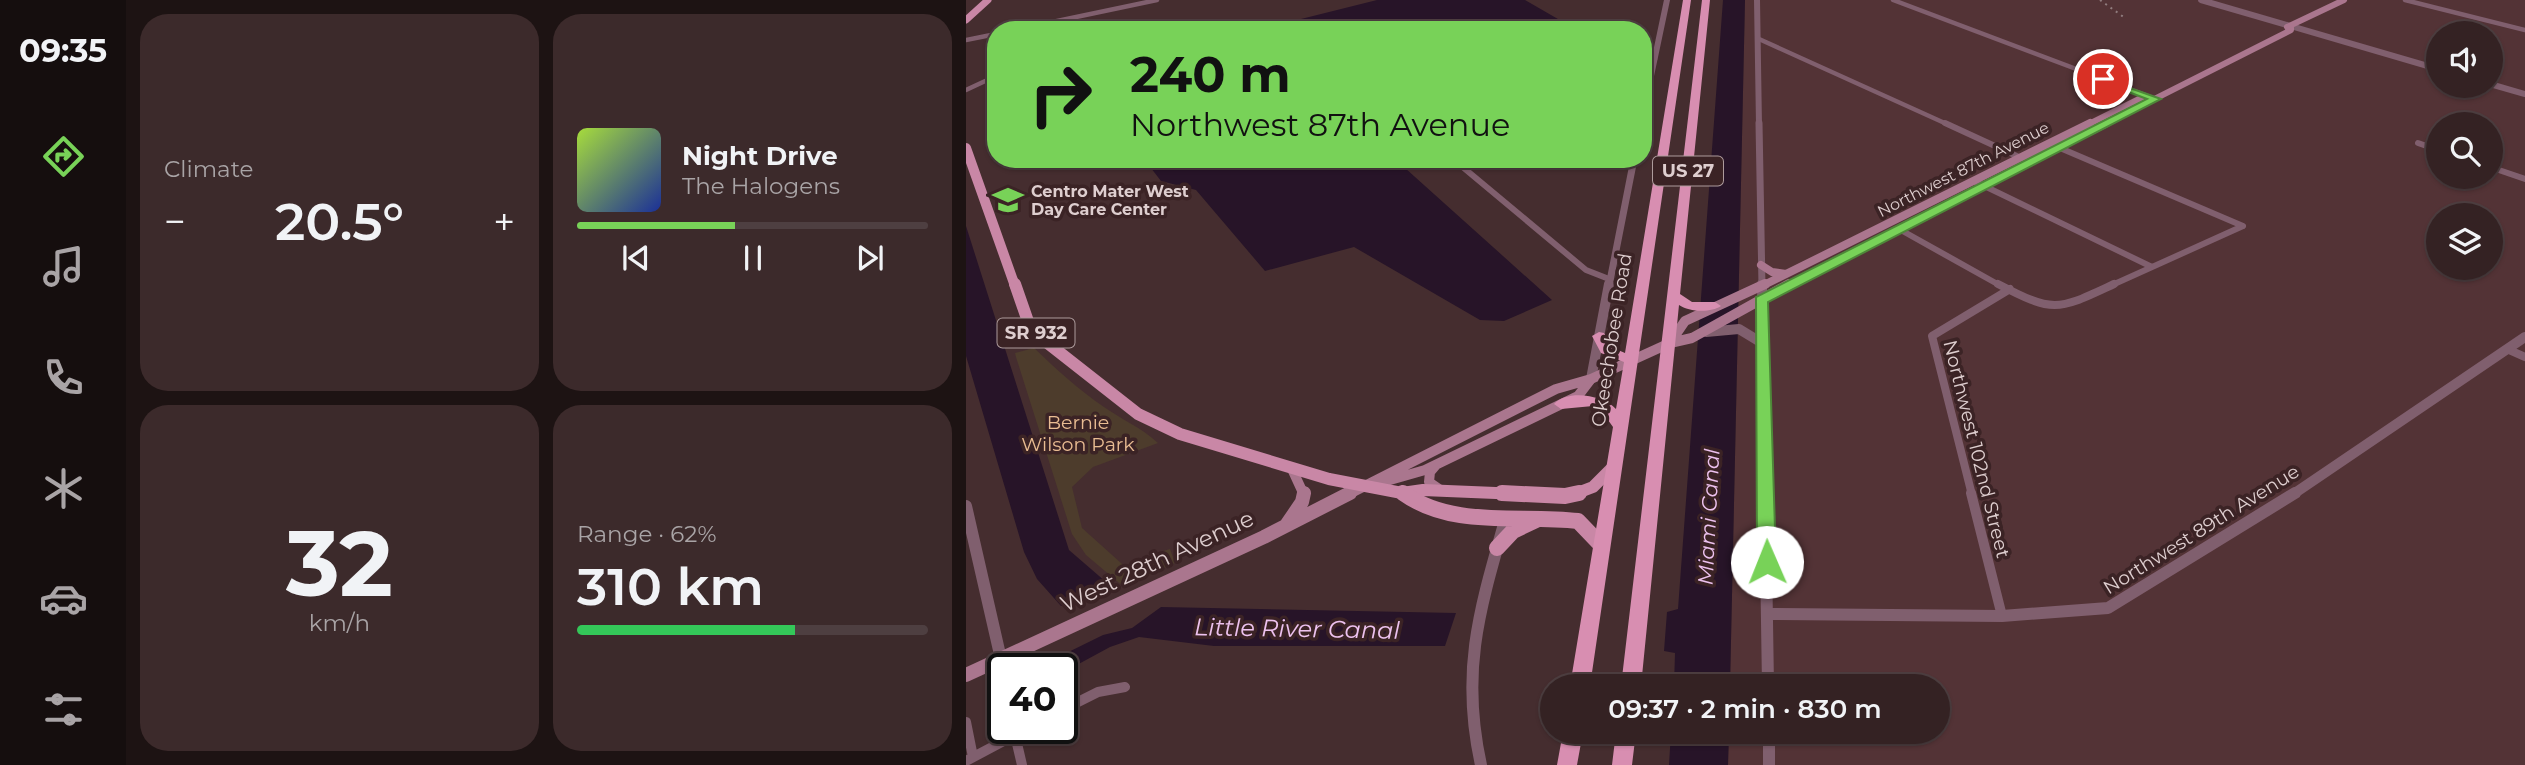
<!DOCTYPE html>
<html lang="en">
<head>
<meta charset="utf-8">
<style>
	body { margin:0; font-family:Montserrat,sans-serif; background:#3c2a2b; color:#f1f3f6; height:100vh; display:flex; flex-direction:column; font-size:26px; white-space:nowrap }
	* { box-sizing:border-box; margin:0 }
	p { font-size:23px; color:#a9a4a6 }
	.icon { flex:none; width:38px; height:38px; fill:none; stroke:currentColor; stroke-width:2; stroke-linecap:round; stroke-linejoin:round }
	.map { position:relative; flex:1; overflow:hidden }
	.panel { display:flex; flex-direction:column; gap:14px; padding:14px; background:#1d1313; width:840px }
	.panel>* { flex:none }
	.guide { position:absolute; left:21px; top:21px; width:665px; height:147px; border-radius:28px; box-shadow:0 2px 5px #0004,0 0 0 2px #4e3f41; background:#78d258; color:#111; overflow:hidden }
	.tools { position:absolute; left:1460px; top:21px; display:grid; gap:14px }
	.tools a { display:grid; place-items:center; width:77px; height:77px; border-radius:50%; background:#342223; box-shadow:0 2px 5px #0004,0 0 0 2px #4e3f41; font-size:35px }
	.speed { position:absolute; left:21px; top:653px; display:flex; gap:14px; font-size:35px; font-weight:700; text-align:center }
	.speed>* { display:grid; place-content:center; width:91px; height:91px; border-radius:50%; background:#342223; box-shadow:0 2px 5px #0004,0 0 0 2px #4e3f41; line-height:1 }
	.speed .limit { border:4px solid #111; border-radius:10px; background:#fff; color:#111 }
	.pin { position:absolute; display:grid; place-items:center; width:60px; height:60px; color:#fff; margin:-30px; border:4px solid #fff; border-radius:50%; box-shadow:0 2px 7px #0007 }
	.me { position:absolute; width:77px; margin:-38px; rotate:359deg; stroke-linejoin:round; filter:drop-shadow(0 0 5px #0008) }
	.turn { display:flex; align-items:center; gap:24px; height:147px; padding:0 28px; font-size:32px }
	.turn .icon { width:91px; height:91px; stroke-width:2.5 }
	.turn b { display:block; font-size:49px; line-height:60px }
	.big { font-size:52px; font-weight:600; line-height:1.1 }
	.panel .card { flex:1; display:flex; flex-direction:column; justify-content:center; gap:10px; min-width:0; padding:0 24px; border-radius:28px; background:#3c2a2b }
	.panel .dial { align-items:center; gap:0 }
	.dial b { font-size:91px; line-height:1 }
	.song { display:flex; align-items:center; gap:21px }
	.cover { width:84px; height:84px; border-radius:10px; background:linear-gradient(135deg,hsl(80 70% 55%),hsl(230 70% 35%)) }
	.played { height:7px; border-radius:4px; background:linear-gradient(90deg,#78d258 45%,#4e3f41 45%) }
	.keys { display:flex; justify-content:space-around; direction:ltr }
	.heat { display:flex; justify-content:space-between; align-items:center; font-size:38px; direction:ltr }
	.charge { height:10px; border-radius:5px; background:linear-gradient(90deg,#34c759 62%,#4e3f41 0) }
	.panel .tiles { flex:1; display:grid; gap:14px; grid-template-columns:repeat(2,1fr) }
	.trip { position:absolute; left:574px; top:674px; width:410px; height:70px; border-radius:35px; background:#342223; box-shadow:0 2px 5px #0004,0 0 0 2px #4e3f41; font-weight:600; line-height:70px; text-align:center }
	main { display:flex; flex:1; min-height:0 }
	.tabs { display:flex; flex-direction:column; width:126px; justify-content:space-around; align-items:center; background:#150e0e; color:#a9a4a6 }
	.tabs .icon { width:49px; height:49px }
	.tabs .on { color:#78d258 }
	.tabs b { font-size:32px; color:#f1f3f6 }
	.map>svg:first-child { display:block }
</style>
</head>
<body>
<main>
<nav class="tabs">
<b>09:35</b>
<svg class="icon on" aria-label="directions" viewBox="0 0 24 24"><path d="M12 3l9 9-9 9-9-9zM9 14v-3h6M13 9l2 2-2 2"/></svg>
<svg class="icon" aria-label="music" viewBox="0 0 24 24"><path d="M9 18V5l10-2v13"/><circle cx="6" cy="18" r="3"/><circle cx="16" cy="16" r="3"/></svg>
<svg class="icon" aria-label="phone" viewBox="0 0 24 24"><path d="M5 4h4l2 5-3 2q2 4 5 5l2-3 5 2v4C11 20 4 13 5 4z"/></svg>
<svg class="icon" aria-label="climate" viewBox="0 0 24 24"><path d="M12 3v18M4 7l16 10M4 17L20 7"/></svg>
<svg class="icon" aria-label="car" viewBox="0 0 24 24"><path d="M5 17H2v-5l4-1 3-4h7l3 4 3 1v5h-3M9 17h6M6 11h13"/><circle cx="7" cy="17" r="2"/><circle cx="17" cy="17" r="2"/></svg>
<svg class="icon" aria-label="filters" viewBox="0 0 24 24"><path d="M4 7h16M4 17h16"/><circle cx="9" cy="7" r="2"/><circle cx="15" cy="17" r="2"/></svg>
</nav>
<section class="panel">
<div class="tiles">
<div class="card"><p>Climate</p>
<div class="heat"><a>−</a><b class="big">20.5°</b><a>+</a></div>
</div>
<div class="card">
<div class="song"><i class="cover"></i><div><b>Night Drive</b><p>The Halogens</p></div></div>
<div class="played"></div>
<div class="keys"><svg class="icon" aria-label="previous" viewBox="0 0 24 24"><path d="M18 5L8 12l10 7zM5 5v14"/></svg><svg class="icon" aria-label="pause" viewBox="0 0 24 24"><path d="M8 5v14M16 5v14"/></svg><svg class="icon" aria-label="next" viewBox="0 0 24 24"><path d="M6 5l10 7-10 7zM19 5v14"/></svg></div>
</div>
<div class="card dial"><b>32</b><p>km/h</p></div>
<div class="card"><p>Range · 62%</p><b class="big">310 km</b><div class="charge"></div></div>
</div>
</section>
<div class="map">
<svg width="1559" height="765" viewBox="0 0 1559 765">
	<rect width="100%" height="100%" fill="#452d2f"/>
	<path fill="#533336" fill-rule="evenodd" d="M779 0H1559V765H762L763 732H971V686H764ZM1472 33H1524V86H1472ZM1472 124H1524V177H1472ZM1472 215H1524V268H1472Z"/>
	<path fill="#4d3c2c" d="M68 348C90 369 113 390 138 407 156 420 175 427 192 443L127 467 106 487 116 528 165 572 192 559 191 553 204 549 209 563 158 587 120 555 106 534 50 357 49 353Z"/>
	<path fill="#271428" d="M411 0H559L611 30H320L327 21Z
		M757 0H779L764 686H708L709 653 698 651 701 612 712 609Z
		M178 159H429L586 300 538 321 514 320 388 247 299 271 230 190 195 181Z
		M0 226 103 550 140 582C133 595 108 603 95 606L71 579 58 552 0 356Z
		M195 607 490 613 479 646H248L173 637 144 647 96 673V668H70L137 635 166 628Z
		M705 732H763L762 765H703Z"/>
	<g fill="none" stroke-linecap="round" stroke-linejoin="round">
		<path stroke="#805f6e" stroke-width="4.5" d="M927 0 1190 99
			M1439 0 1559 30
			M48 30 191 0
			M793 39 983 125
			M0 40 30 34
			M677 60 689 59
			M0 90 30 76"/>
		<path stroke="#805f6e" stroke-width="6" d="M979 123 1055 158
			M1452 143 1472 150
			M1094 148 1277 226
			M487 159 620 270 643 279
			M1524 167 1559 179
			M1008 181 1186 267
			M933 229 1035 286
			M1144 286 1277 226"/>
		<path stroke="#805f6e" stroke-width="8" d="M1032 284C1089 314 1092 310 1148 284
			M1541 349 1559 357
			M1006 495 966 336 1044 289"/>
		<path stroke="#805f6e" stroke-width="10" d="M1005 493 1036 616
			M96 710 132 692 159 687
			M0 722 7 757
			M49 735 56 765
			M0 761 62 728"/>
		<path stroke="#805f6e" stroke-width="6" d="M791 0 793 125
			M1235 0 1472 69
			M1524 84 1559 94
			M677 114 701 0"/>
		<path stroke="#805f6e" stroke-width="7" d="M793 123 796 286
			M643 286 668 159"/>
		<path stroke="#805f6e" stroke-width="10" d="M796 284 799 495
			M740 332 773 329 796 343
			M625 379 643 284
			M1326 495 1559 337"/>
		<path stroke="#805f6e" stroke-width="12" d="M799 493 802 686
			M0 506 35 659
			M802 614 1036 616 1142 608 1329 493
			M803 732V765
			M515 765C494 670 514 608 540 517"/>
		<path stroke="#aa768e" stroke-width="6" d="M1321 27 1378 0
			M1121 125 1177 97
			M1137 125 1325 30V26"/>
		<path stroke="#aa768e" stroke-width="8" d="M795 265 806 272 820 274
			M796 286 1124 123
			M820 286 1141 123"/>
		<path stroke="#aa768e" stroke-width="10" d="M704 343 719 321 799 284
			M470 465 464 472 463 482 476 491
			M326 469 338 495
			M417 482 459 470 612 396 625 379
			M381 495 590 389 625 379 704 343 726 338 823 284"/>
		<path stroke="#aa768e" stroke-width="14" d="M321 524 336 502 338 493
			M0 675 298 537 384 493"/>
		<path stroke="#c987a6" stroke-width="7" d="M0 20 22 0"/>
		<path stroke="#c987a6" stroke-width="10" d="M0 148 49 286"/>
		<path stroke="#c987a6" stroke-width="12" d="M49 284 65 330 172 414 214 434 363 479 436 493 457 490 578 495
			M436 493 439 495
			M606 495 627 487 648 466"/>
		<path stroke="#c987a6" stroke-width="16" d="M437 493C487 529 554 514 612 521L635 545
			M536 493 599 496 613 493
			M531 548 547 531 570 520"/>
		<path fill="#d88eb1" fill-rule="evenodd" d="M717 0H725L624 686H604L647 427 637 413 627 406 595 409 588 404C602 389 637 395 650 409L658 362 635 353 626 336 633 332 638 333 645 347 659 353Z
			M736 0H744L714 294 726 302H749L755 306C745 313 723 312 713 305L675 686H655Z
			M597 732H617L611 765H591Z
			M650 732H670L666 765H646Z"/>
		<path stroke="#907c7e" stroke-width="2" stroke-dasharray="2 4.5" stroke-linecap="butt" d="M1134 0 1159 18"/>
	</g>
	<path fill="#78d258" stroke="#4e8839" stroke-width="2" d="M1133 77 1195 99 802 302 810 562 808 567H794L791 562 790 297 1181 99 1133 81Z"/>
	<defs>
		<symbol id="school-bare" viewBox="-9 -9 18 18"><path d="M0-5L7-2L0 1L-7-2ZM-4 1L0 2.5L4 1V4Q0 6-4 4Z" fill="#78d258" stroke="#3b2325" stroke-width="2.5" paint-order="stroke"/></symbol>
	</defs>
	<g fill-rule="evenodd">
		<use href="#school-bare" x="20" y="178" width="44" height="44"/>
	</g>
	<g text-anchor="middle" stroke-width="7" stroke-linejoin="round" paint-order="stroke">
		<g font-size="16" fill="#dececf" stroke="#3b2325">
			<text transform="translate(997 169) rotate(-27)" y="6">Northwest 87th Avenue</text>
		</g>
		<g font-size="16" font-weight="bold" fill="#dececf" stroke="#3b2325" text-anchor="start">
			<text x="65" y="197">Centro Mater West<tspan x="65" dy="18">Day Care Center</tspan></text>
		</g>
		<g fill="#3b2325" stroke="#ad9b9c" stroke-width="2">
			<rect x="687" y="156.5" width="70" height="29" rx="5"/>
			<rect x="31.5" y="318.5" width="77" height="29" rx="5"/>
		</g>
		<g font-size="18" font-weight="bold" fill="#dececf">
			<text x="722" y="177">US 27</text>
			<text x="70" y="339">SR 932</text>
		</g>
		<g font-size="19" fill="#dececf" stroke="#3b2325">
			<text transform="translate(645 340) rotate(-81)" y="7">Okeechobee Road</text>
			<text transform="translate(1011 449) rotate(76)" y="7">Northwest 102nd Street</text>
			<text transform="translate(1235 529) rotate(-32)" y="7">Northwest 89th Avenue</text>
		</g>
		<g font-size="19" fill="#e9bc92" stroke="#3b2325">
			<text x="112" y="429">Bernie<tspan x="112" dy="22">Wilson Park</tspan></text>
		</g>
		<g font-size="21" font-style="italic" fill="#edc2ef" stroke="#3b2325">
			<text transform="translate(743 517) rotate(-87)" y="7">Miami Canal</text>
		</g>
		<g font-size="23" fill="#dececf" stroke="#3b2325">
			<text transform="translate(191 561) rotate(-25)" y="8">West 28th Avenue</text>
		</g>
		<g font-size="24" font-style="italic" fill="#edc2ef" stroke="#3b2325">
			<text transform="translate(331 629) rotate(1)" y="8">Little River Canal</text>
		</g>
	</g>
</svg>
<div class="tools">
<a><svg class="icon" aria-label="sound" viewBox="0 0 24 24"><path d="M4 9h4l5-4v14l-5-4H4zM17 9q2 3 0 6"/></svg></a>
<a><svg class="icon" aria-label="search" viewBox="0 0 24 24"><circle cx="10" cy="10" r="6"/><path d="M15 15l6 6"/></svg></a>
<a><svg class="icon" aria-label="layers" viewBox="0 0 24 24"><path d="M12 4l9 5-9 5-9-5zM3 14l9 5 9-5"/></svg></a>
</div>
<div class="speed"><div class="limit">40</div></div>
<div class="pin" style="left:1137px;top:79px;background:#d93025"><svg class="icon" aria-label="arrive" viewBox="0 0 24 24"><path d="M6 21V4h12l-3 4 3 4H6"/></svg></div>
<svg class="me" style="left:801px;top:562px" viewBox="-20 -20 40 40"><circle r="19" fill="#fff"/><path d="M0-13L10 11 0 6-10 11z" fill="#78d258"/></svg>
<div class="trip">09:37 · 2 min · 830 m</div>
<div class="guide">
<div class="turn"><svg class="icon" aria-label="right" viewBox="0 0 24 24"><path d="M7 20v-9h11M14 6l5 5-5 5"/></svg><div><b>240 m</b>Northwest 87th Avenue</div></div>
</div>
</div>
</main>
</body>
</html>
